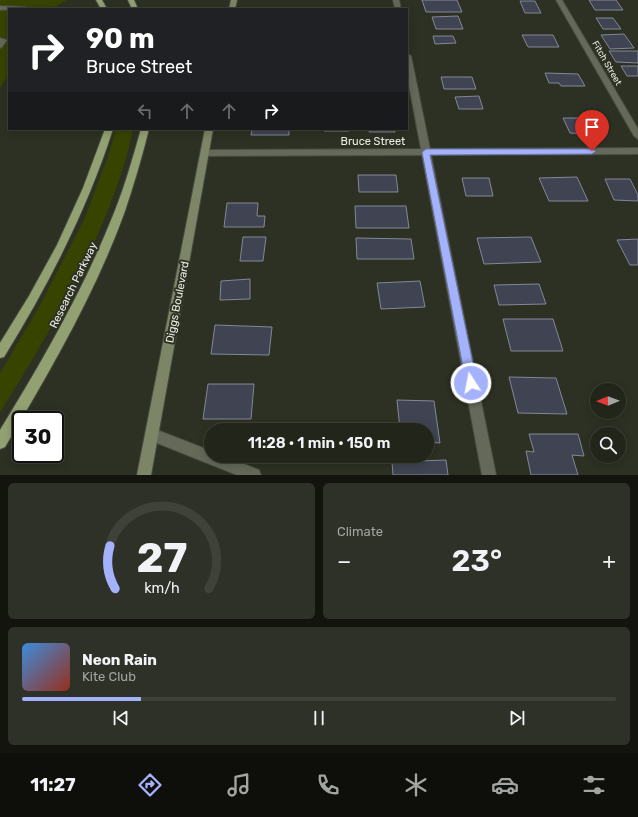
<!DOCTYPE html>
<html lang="en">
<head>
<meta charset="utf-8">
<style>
	body { margin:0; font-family:Rubik,sans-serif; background:#2e3127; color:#f1f3f6; height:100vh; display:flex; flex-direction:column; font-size:15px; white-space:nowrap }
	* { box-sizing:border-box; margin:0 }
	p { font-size:13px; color:#a2a5a2 }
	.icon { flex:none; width:22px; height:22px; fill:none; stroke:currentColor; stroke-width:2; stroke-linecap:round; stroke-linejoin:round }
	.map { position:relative; height:475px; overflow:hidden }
	.drawer { display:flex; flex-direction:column; gap:8px; padding:8px; background:#13140e; flex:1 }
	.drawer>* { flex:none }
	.top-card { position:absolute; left:8px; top:8px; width:400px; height:122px; border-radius:0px; box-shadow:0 2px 10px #0003,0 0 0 1px #3f4239; background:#202124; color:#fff; overflow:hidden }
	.needle { width:26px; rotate:269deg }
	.buttons { position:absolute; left:590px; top:383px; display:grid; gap:8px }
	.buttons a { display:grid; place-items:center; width:36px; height:36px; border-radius:50%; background:#22251a; box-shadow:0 2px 10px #0003,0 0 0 1px #3f4239; font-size:20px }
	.speed { position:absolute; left:12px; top:411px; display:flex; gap:8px; font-size:20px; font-weight:700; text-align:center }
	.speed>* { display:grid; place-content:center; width:52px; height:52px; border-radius:50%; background:#22251a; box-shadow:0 2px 10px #0003,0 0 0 1px #3f4239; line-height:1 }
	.speed .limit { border:2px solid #111; border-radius:6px; background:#fff; color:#111 }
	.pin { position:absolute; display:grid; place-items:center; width:34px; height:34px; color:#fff; margin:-41px -17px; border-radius:50% 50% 50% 0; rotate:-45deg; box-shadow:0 0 4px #0007 }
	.pin .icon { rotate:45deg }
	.me { position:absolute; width:44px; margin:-22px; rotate:349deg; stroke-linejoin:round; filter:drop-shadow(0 0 3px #0008) }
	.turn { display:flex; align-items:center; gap:14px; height:84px; padding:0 12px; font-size:18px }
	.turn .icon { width:52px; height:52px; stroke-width:2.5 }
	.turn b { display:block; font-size:28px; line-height:34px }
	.lanes { display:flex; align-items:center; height:38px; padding:0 12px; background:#0003; justify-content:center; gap:20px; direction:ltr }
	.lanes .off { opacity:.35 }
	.big { font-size:30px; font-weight:600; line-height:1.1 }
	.drawer .widget { flex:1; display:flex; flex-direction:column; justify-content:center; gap:6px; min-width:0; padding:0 14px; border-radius:6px; background:#2e3127 }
	.drawer .dial { align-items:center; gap:0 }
	.dial svg { height:104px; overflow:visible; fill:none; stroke:#3f4239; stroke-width:7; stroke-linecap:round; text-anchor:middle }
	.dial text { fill:#f1f3f6; stroke:none }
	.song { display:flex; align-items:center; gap:12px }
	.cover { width:48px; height:48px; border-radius:6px; background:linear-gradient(135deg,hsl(210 70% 55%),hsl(10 70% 35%)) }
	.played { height:4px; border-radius:2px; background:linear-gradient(90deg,#a4b2fc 20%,#3f4239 20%) }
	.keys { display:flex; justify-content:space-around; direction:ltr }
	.heat { display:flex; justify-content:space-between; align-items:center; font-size:22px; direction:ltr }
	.drawer .tiles { flex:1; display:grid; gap:8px; grid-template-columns:1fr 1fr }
	.widget:last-child { grid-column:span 2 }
	.trip { position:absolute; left:204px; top:423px; width:230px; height:40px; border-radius:20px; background:#22251a; box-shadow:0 2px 10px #0003,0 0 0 1px #3f4239; font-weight:600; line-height:40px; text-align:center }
	.dock { display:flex; height:64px; justify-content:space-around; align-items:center; background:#0e0f0a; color:#a2a5a2 }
	.dock .icon { width:28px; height:28px }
	.dock .active { color:#a4b2fc }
	.dock b { font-size:18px; color:#f1f3f6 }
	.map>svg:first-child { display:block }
</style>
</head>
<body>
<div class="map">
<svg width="638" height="475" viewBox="0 0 638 475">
	<rect width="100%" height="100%" fill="#2d3123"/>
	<path fill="#374400" d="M0 0H67L52 9H9V73L0 88Z
		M116 129H133C114 222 51 332 0 412V373L38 309 84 220 109 154Z"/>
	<path fill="#404452" stroke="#838797" d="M422 0H457L462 12H426Z
		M589 0H616L623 10H595Z
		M520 1H535L541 13H525Z
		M458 16 463 29H436L432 17Z
		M596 18H613L621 29H603Z
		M624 34 634 48 610 49 601 35Z
		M522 35H553L559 47H528Z
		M433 36H453L456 43 435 44Z
		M609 51H638V63L616 62Z
		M621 66H638V76H627Z
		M545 73 578 74 585 86H561L559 83H549Z
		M441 77H472L476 89H444Z
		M479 96 483 109H459L455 97Z
		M563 118H585L592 134 570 133Z
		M252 129H313H289V135H251Z
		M324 129H349V131H324Z
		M369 129H395V132H369Z
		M358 175H396L398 192H359Z
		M577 177 588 201H549L539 178Z
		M462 178H489L493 196H466Z
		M605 179H630L638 195V201L614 200Z
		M227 203H258L257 216H265L264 227H224Z
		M355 206H406L409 228H356Z
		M243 237H266L263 261H240Z
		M531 237 541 262 484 264 477 238Z
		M356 238 411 239 414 259H357Z
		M638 239V265H630L617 240Z
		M250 279V299L220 300 221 281Z
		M420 281 425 307 381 309 377 283Z
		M539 284 546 304 499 305 494 285Z
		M503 319H553L563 351H511Z
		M215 325 272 327 269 355 211 354Z
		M509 377 556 378 567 414 518 413Z
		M208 384H254L251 419H203Z
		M397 400 434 401 440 443 427 442V430H400Z
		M529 434H578L584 456 572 455 578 475H531L526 451 534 452Z
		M446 460 448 475H393L392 462Z"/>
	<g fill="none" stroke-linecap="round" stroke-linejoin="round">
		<defs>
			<path id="lane" d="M0 6 25 7 28 9 0 10Z
				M0 38 7 40 2 47 0 48Z"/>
			<path id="street" d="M393 0H399L401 9H395Z
				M556 0H562L638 129V139L634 136Z
				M407 54 411 56 430 149 638 148V154L431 155 496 475H482L422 155 205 156 201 153 205 150 421 149 407 75Z
				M152 428 211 451V456H223L259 470 261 475H237L147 439 146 434 147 429Z"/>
			<path id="secondary" d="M231 0H237L235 9H229Z
				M205 129H213L151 475H137Z"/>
			<path id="primary" d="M96 0H102L107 9H101Z
				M128 0H134L138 9H132Z
				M105 129H113C87 210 49 284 4 357L0 358V343L29 296 57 245 83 188Z
				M141 129H149C142 157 134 184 125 211 95 294 50 371 5 447L0 449V430C43 360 84 289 114 213 125 186 133 157 141 129Z"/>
		</defs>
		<use href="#lane" stroke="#484c40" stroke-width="2"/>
		<use href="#street" stroke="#484c40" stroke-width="2"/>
		<use href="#secondary" stroke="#484c40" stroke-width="2"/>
		<use href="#primary" stroke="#484c40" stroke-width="2"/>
		<use href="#lane" fill="#646959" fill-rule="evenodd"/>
		<use href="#street" fill="#646959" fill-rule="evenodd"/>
		<use href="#secondary" fill="#7c8566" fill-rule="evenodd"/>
		<use href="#primary" fill="#93a172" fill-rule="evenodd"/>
	</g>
	<path fill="#a4b2fc" stroke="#6b74a4" d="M426 149H592L596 151 592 154 430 155 477 383 475 386 471 388 467 386 466 383 422 152Z"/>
	<g text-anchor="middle" stroke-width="4" stroke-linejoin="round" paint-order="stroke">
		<g font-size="9" fill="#eaede4" stroke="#2d3123">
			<text transform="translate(607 63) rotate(60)" y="3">Fitch Street</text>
		</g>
		<g font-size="11" fill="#eaede4" stroke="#2d3123">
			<text x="373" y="145">Bruce Street</text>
			<text transform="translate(73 285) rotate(-64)" y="4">Research Parkway</text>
			<text transform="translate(177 302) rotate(-79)" y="4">Diggs Boulevard</text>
		</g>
	</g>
</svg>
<div class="buttons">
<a><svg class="needle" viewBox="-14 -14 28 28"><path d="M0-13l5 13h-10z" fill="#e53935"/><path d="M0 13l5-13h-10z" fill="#a2a5a2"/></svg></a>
<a><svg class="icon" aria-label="search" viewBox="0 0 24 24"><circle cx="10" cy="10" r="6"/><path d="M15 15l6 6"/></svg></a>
</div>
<div class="speed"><div class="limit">30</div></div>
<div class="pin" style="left:592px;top:151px;background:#d93025"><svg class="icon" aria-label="arrive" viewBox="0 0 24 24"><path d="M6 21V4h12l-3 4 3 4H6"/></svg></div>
<svg class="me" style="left:471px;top:383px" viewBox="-20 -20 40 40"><circle r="17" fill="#a4b2fc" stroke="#fff" stroke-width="3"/><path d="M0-11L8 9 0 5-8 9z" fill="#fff"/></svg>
<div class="trip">11:28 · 1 min · 150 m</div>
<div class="top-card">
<div class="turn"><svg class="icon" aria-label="right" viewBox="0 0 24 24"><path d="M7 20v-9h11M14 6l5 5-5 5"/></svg><div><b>90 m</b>Bruce Street</div></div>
<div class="lanes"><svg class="icon off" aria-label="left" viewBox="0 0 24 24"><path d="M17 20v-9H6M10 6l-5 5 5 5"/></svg><svg class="icon off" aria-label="ahead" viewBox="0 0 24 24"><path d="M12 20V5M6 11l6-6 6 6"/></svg><svg class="icon off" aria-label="ahead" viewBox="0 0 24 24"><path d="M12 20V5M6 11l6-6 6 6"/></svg><svg class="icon" aria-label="right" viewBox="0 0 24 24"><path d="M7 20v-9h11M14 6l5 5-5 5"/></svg></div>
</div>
</div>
<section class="drawer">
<div class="tiles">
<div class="widget dial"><svg viewBox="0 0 100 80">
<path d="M14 69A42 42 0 1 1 86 69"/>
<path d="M14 69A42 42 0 0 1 10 36" stroke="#a4b2fc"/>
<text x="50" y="56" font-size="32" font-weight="700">27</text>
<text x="50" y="72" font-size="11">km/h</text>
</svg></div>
<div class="widget"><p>Climate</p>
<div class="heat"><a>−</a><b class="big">23°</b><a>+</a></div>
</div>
<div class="widget">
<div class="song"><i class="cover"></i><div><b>Neon Rain</b><p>Kite Club</p></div></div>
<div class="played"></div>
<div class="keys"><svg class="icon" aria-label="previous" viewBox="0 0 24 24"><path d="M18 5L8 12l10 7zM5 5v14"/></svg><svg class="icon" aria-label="pause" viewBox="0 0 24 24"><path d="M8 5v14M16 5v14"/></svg><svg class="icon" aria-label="next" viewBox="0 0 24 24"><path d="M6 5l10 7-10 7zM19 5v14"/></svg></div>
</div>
</div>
</section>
<nav class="dock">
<b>11:27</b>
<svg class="icon active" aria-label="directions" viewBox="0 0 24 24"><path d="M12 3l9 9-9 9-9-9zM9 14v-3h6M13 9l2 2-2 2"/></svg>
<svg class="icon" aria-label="music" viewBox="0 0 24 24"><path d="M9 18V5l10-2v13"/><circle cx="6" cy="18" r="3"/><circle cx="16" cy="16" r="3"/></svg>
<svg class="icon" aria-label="phone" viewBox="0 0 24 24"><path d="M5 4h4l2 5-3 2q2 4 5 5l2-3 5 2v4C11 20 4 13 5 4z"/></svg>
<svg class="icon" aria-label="climate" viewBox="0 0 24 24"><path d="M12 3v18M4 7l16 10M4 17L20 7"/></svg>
<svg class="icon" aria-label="car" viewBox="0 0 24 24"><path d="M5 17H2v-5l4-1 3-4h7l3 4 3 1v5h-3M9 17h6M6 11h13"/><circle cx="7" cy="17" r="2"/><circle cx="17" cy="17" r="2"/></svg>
<svg class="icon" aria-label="filters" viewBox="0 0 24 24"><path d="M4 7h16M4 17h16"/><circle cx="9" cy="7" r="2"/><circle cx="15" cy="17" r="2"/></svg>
</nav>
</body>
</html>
